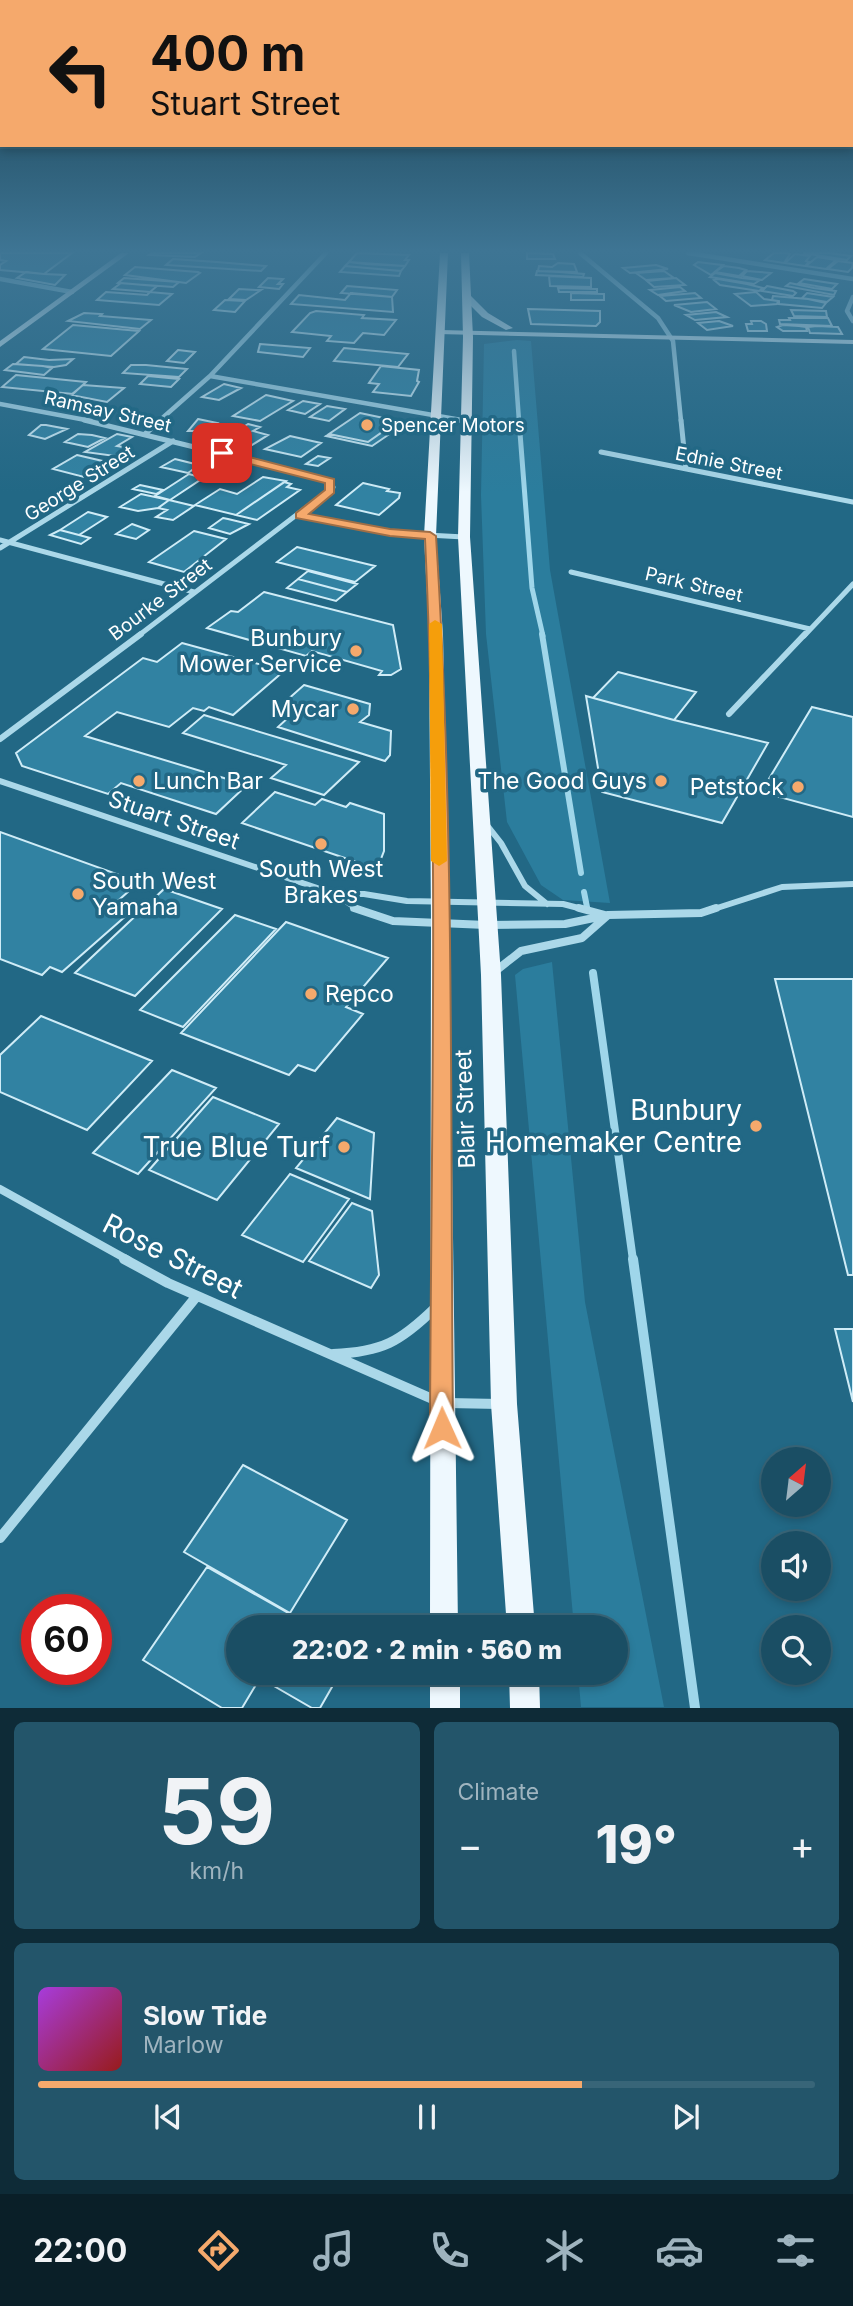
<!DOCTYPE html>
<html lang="en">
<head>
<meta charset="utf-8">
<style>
	body { margin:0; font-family:Inter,sans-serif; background:#23556a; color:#f1f3f6; height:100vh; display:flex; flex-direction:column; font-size:26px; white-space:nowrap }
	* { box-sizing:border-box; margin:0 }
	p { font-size:23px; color:#9fb4bf }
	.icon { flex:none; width:38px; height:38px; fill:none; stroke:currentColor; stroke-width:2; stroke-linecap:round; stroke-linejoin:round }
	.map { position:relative; height:1708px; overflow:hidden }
	.side { display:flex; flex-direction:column; gap:14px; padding:14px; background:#0e2b37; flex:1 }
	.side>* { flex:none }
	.banner { position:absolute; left:0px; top:0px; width:854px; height:147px; box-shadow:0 4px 10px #0003,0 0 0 2px #386578; background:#f5a96c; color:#111; overflow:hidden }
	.needle { width:46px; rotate:28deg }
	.fabs { position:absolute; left:761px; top:1447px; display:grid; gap:14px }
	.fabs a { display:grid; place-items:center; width:70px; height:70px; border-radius:50%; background:#1a4e64; box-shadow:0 4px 10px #0003,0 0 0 2px #386578; font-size:35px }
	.speed { position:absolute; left:21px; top:1594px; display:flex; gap:14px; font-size:35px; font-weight:700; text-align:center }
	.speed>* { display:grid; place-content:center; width:91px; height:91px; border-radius:50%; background:#1a4e64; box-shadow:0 4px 10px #0003,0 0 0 2px #386578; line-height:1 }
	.speed .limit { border:10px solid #d22; background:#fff; color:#111 }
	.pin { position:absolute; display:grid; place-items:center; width:60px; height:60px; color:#fff; margin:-30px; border-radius:14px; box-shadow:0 4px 10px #0006 }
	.me { position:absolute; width:77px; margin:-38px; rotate:359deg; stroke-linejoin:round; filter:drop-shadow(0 0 5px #0008) }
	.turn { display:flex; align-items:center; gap:24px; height:147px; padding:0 35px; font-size:32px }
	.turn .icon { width:91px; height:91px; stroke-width:2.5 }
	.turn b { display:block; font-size:49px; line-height:60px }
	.big { font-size:52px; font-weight:800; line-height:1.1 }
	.side .tile { flex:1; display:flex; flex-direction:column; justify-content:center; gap:10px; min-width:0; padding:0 24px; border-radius:10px; background:#23556a }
	.side .dial { align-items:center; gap:0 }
	.dial b { font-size:91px; line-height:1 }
	.song { display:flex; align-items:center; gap:21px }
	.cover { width:84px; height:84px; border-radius:10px; background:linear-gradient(135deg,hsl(280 70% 55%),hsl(0 70% 35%)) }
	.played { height:7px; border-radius:4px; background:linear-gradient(90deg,#f5a96c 70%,#386578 70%) }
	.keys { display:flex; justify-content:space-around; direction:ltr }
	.heat { display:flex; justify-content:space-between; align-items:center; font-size:38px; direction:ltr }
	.side .tiles { flex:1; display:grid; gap:14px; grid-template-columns:1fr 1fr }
	.tile:last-child { grid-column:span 2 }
	.trip { position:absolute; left:226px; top:1615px; width:402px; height:70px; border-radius:35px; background:#1a4e64; box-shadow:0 4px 10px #0003,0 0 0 2px #386578; font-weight:800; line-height:70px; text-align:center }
	.tabs { display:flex; height:112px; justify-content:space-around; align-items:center; background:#0a1f28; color:#9fb4bf }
	.tabs .icon { width:49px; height:49px }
	.tabs .current { color:#f5a96c }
	.tabs b { font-size:32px; color:#f1f3f6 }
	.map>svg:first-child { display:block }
</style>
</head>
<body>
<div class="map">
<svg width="853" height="1708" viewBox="0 0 853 1708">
	<rect width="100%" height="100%" fill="#226885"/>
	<path fill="#2b7d9d" d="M517 340 531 341 550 570 610 903 563 900 541 885 507 822 486 634 481 495 484 344Z
		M552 962 585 1302 664 1707H581L578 1673H616V1628L574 1627 515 975 523 969Z"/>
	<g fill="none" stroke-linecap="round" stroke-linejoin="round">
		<path stroke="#9fd6ea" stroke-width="4.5" d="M514 351 519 421"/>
		<path stroke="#9fd6ea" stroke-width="5" d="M519 420 532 588 543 636"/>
		<path stroke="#9fd6ea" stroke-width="6" d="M542 634 581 873
			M584 892 587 907"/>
		<path stroke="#9fd6ea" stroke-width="8" d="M593 973 633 1260"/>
		<path stroke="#9fd6ea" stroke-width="10" d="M633 1259 695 1708"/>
	</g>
	<path fill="#3182a2" stroke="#cfecf7" stroke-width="2" d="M0 253H72L44 274 0 270V265L6 261 0 260Z
		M152 253H201L195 257 149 255Z
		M357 253 409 255 405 260H409L405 266 349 262Z
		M527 253 553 254 555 259H527Z
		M774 253H785L790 254 784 263 765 260Z
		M803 253H829L851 256 847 260Z
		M795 254 810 256 806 261 809 262 805 266 785 263Z
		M817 257 836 260 826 269 806 266Z
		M173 259 217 262 266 266 261 271 166 265Z
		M838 261 853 263 852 268 848 272 828 269Z
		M349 262 366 264 405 266 401 271 345 266Z
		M698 262 714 264 723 265 711 275 694 265Z
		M558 263 574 264 577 272 538 271 539 266 552 267Z
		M656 265 668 269 630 273 623 268Z
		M345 266 378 269 401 271 399 276 340 272Z
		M724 266 739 268 746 270 739 276 715 272Z
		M135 267 198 272 200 273 186 283 125 275Z
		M537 271 560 272 584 274 583 277 536 275Z
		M664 271 674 278 646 280 636 273Z
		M747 271 760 272 771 273 762 280 742 276Z
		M26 272 44 274 65 275 55 285 17 278Z
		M715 273 742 278 760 280 754 284 710 277Z
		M549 276 591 278V287L550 286Z
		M124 278 151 280 179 282 173 287 118 283Z
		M268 278 283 279 278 284H283L279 289 259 287Z
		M676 278 685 285 654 287 647 281Z
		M718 279 747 284 763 288 759 291 720 285 714 280Z
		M804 279 837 284 832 289 799 283Z
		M121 283 144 285 157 286 150 292 113 289Z
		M790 283 814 288 836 291 834 295 786 286Z
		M347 286 397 290 392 297 341 293Z
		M767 286 793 291 796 293 793 296 762 291Z
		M680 287 685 291 658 295 650 290Z
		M558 288 597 289V292H559Z
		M239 289 256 290H261L246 300 229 299Z
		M106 292 147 295 150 292 172 294 159 305 97 300Z
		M756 292 764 299 778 301 777 304 751 306 735 294Z
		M351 293 392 297 393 312 291 304 299 295 345 300Z
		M571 293 604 294V300H571Z
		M695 293 701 298 666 301 660 296Z
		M807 293 833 297 827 302 802 298Z
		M773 296 808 299 826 303 822 308 779 304V301L772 300Z
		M225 300 245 301 235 312 214 310Z
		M707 302 716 309 691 312 674 305Z
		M528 309 600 311V322L596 326 531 324Z
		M791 310 826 311 827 317 794 316Z
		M316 311 364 315 362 318 396 320 384 335 363 333 354 343 327 341 331 336 292 332 310 313Z
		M716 312 727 317 695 320 686 315Z
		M84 313 102 314 100 316 151 320 140 329 68 321Z
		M789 318H828L832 326 780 324 779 320H790Z
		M719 321 733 326 707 330 698 323Z
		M751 321H761L766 324 767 331H748L746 324H752Z
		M73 325 139 331 111 356 43 349Z
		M783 325 799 326 806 327 807 331H783L777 327Z
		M817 326 838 327 842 334 810 333 808 327Z
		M260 344 310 348 303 357 258 352Z
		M344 348 408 354 398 367 334 361Z
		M178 350 195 352 184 363 167 361Z
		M24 357 49 360 73 359 66 365 54 367 16 364Z
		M13 364 43 366 52 368 44 375 5 370Z
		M131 365H146L187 369 179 377 123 373Z
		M381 366 419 370 417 381 419 382 411 396 373 392 379 384 369 383Z
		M16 375 86 382 73 394 2 387Z
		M148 376 179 379 171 387 140 384Z
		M224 384 241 388 219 400 202 397Z
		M83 385 124 388 107 402 71 395Z
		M266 395 293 401 260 421 233 416Z
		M303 401 320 404 305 414 288 410Z
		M327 406 345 409 329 421 310 417Z
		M360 413 398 421 368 442 329 434Z
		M198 419 217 423 204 431H188Z
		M248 424 260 427 253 431 268 435 244 450 216 444Z
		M41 425H46L67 429 45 439 29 435Z
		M385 430 391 433 372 446 326 436 329 434 368 442Z
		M78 434 92 435 105 438 88 447 65 442Z
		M117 434 132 437 117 446 128 448 115 456 85 452Z
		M290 436 321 443 301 457 265 449Z
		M77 455 107 462 84 477 53 469Z
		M318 456 330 458 318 466 306 464Z
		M175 459 199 465 188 473 161 467Z
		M189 474 203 478 170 500 155 496Z
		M263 477 286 481 236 515 195 505 220 489 237 494Z
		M284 482 291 484 287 487 300 490 257 520 236 515Z
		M363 483 389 489 387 491 400 493 399 498 379 515 336 505Z
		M140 485 163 490 156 494 133 489Z
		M141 494 169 500 158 508 138 511 120 507Z
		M169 500 194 506 173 520 156 517 167 510 158 508Z
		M88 512 107 517 79 535 60 530Z
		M223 518 228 519 249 524 230 534 209 528Z
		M132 524 149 530 136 539 116 534Z
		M60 530 79 535 90 538 81 544 50 535Z
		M194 531 226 539 184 572 149 562Z
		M297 547 375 566 355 582 277 562Z
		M308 571 357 584 347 592 298 579Z
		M298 579 347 592 336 601 287 588Z
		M264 592 393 625 401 669 391 675H379L382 671 312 651 306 656 207 628 231 611 238 612Z
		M182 643 284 671 233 715 209 707 204 711 193 708 169 727 117 712 85 736 247 785 216 814 121 783 108 794 22 766 16 753 143 658 157 662Z
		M618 672 696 692 674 720 593 698Z
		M304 685 370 704 369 715 360 722 391 731 390 755 385 761 278 727 302 705 286 701Z
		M586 696 674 720 768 743 722 823 602 792Z
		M812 707 853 717V817L761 792Z
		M204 715 306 746 359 762 324 795 271 778 286 765 183 733Z
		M275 792 315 805 322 799 346 807 350 803 384 814V851L377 869 242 823Z
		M0 832 139 882 111 907 128 914 62 972 50 967 42 975 0 959Z
		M164 889 222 909 135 996 75 973Z
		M235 915 276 929 183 1027 140 1010Z
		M286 922 388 958 346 1007 363 1014 315 1071 298 1065 289 1075 181 1033Z
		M775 979H853V1275H848Z
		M41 1016 152 1061 87 1130 0 1092V1055Z
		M172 1070 216 1088 138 1174 93 1153Z
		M213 1097 279 1124 217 1200 149 1170Z
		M337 1118 374 1133 370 1199 296 1168Z
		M290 1174 349 1199 303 1262 242 1235Z
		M352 1203 372 1211 379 1275 371 1288 309 1261Z
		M835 1329H853V1402Z
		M243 1465 347 1520 290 1613 184 1552Z
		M207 1567 297 1618 292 1626 295 1628H238V1673H340L320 1708H312L260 1678 242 1708H222L143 1660Z"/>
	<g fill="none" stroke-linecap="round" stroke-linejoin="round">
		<path stroke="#abd8e9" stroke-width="4.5" d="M580 253 658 318 673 341 681 421
			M688 253 853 279
			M0 279 72 292
			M853 297 847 311 853 321
			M210 376 467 421
			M0 404 91 421
			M159 421 210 376 326 253"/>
		<path stroke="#abd8e9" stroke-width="5" d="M84 420 321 478 330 481 333 487 138 636
			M457 420 467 421
			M681 420 686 469
			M145 434 161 420
			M601 452 853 502
			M300 515 390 533 464 537
			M0 540 194 592
			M0 548 173 441
			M571 572 810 629
			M804 636 853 584"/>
		<path stroke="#abd8e9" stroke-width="6" d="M729 714 805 634
			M0 739 141 634
			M0 781 335 894 359 910
			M486 824 501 843 525 886 547 904
			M336 894H364L407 901 563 904 586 910
			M711 910 782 887 853 884"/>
		<path stroke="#abd8e9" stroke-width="8" d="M354 908 393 921 486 925 565 924 608 915 701 913 716 908
			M579 908 605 915
			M493 973 521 951 582 938 607 916
			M0 1189 128 1260"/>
		<path stroke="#abd8e9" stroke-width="10" d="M124 1259 168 1283 437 1401
			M333 1354C382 1352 400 1342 435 1308
			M448 1403 499 1404
			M0 1538 196 1297"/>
		<path fill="#d6edf7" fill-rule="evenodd" d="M121 253H129L0 347V341Z
			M465 296H471L488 313 513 328 506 330 482 317 465 300Z
			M441 330 853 340V344L438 334 437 332Z"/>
		<path fill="#eef8fe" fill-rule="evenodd" d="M440 253H448L436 536 443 635 449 924 458 1628H430L431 924 429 635 424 536Z
			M461 253H469L473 337 470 537 501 975 517 1404 535 1628H507L491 1404 481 975 458 537 463 337Z
			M430 1673H460V1708H430Z
			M509 1673H539L540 1708H510Z"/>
	</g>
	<linearGradient id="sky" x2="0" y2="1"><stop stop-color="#133949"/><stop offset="0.51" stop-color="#3e7594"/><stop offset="1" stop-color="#3e7594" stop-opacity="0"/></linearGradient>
	<rect width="853" height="492" fill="url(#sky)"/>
	<path fill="#f5a96c" stroke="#9f6e46" stroke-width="2" d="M222 450 334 479V493L309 514 390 529 430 532 436 536C455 832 450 1131 453 1428L450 1435 442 1438 433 1435 430 1428C431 1132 439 834 425 539L390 536 296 518V513L325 490V483L219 456 217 453Z"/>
	<path fill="#f59e0b" d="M435 620 442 624 447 861 439 866 431 861 429 624Z"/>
	<g fill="#f5a96c" stroke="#226885" stroke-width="2.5">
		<circle cx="367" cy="425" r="7"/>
		<circle cx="356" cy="651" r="7"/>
		<circle cx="353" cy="709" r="7"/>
		<circle cx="139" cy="781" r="7"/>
		<circle cx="661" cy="781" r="7"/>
		<circle cx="798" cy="787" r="7"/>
		<circle cx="321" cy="844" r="7"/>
		<circle cx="78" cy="894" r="7"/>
		<circle cx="311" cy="994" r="7"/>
		<circle cx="756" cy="1126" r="7"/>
		<circle cx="344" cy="1147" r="7"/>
	</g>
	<g text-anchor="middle" stroke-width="7" stroke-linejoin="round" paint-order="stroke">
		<g font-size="19" fill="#fff" stroke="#226885">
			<text transform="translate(108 411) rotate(13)" y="7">Ramsay Street</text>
			<text transform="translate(729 463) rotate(11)" y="7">Ednie Street</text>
			<text transform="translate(79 483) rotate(-32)" y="7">George Street</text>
			<text transform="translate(694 584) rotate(13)" y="7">Park Street</text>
			<text transform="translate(160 599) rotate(-37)" y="7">Bourke Street</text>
		</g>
		<g font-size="19" fill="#fff" stroke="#226885" text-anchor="start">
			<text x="381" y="432">Spencer Motors</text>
		</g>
		<g font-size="23" fill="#fff" stroke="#226885" text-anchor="end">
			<text x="342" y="646">Bunbury<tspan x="342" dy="26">Mower Service</tspan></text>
			<text x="339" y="717">Mycar</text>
			<text x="153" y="789" text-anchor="start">Lunch Bar</text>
			<text x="647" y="789">The Good Guys</text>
			<text x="784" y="795">Petstock</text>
			<text x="321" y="877" text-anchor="middle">South West<tspan x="321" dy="26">Brakes</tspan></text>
			<text x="92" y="889" text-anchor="start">South West<tspan x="92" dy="26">Yamaha</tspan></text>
			<text x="325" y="1002" text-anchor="start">Repco</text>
		</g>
		<g font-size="23" fill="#fff" stroke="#226885">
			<text transform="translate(174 820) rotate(19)" y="8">Stuart Street</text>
			<text transform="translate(465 1109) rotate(-92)" y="8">Blair Street</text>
		</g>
		<g font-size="28" fill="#fff" stroke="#226885" text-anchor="end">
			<text x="742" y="1120">Bunbury<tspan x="742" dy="32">Homemaker Centre</tspan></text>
			<text x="330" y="1157">True Blue Turf</text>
		</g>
		<g font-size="28" fill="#fff" stroke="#226885">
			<text transform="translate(173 1256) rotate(27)" y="10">Rose Street</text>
		</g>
	</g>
</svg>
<div class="fabs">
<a><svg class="needle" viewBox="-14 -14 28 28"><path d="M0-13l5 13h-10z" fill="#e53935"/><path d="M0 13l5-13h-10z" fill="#9fb4bf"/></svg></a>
<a><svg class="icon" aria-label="sound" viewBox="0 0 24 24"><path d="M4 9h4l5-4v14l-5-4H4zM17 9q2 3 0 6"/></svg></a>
<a><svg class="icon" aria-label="search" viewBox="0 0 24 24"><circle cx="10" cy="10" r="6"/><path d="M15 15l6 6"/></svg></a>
</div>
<div class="speed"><div class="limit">60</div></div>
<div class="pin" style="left:222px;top:453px;background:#d93025"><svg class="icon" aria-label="arrive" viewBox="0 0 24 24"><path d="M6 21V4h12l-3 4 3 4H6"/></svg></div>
<svg class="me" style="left:442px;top:1428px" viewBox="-20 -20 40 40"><path d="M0-17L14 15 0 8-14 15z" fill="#f5a96c" stroke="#fff" stroke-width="4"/></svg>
<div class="trip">22:02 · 2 min · 560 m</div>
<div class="banner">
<div class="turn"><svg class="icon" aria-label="left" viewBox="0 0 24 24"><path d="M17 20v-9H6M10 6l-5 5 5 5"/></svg><div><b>400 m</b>Stuart Street</div></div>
</div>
</div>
<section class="side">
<div class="tiles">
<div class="tile dial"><b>59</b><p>km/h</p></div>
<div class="tile"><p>Climate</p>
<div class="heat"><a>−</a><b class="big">19°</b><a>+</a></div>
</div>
<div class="tile">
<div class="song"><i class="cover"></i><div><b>Slow Tide</b><p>Marlow</p></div></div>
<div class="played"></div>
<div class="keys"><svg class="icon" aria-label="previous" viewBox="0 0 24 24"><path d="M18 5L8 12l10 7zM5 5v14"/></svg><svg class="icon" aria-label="pause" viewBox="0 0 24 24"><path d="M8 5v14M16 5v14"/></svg><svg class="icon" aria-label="next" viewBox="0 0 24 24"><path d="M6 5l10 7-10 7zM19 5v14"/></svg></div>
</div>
</div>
</section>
<nav class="tabs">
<b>22:00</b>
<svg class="icon current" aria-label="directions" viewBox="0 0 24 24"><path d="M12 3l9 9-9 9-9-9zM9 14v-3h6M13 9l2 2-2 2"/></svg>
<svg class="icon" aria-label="music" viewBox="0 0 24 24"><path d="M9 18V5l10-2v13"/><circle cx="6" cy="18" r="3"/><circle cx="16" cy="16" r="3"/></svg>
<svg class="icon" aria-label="phone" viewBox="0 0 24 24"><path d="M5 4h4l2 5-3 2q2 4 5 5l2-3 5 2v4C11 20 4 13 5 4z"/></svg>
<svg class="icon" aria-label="climate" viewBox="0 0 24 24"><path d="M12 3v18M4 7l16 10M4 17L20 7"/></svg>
<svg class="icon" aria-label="car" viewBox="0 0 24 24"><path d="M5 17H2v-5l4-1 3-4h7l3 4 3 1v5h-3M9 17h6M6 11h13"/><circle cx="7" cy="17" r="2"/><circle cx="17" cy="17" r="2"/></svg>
<svg class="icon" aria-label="filters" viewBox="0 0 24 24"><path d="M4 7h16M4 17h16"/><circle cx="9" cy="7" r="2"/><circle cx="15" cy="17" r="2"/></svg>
</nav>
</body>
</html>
